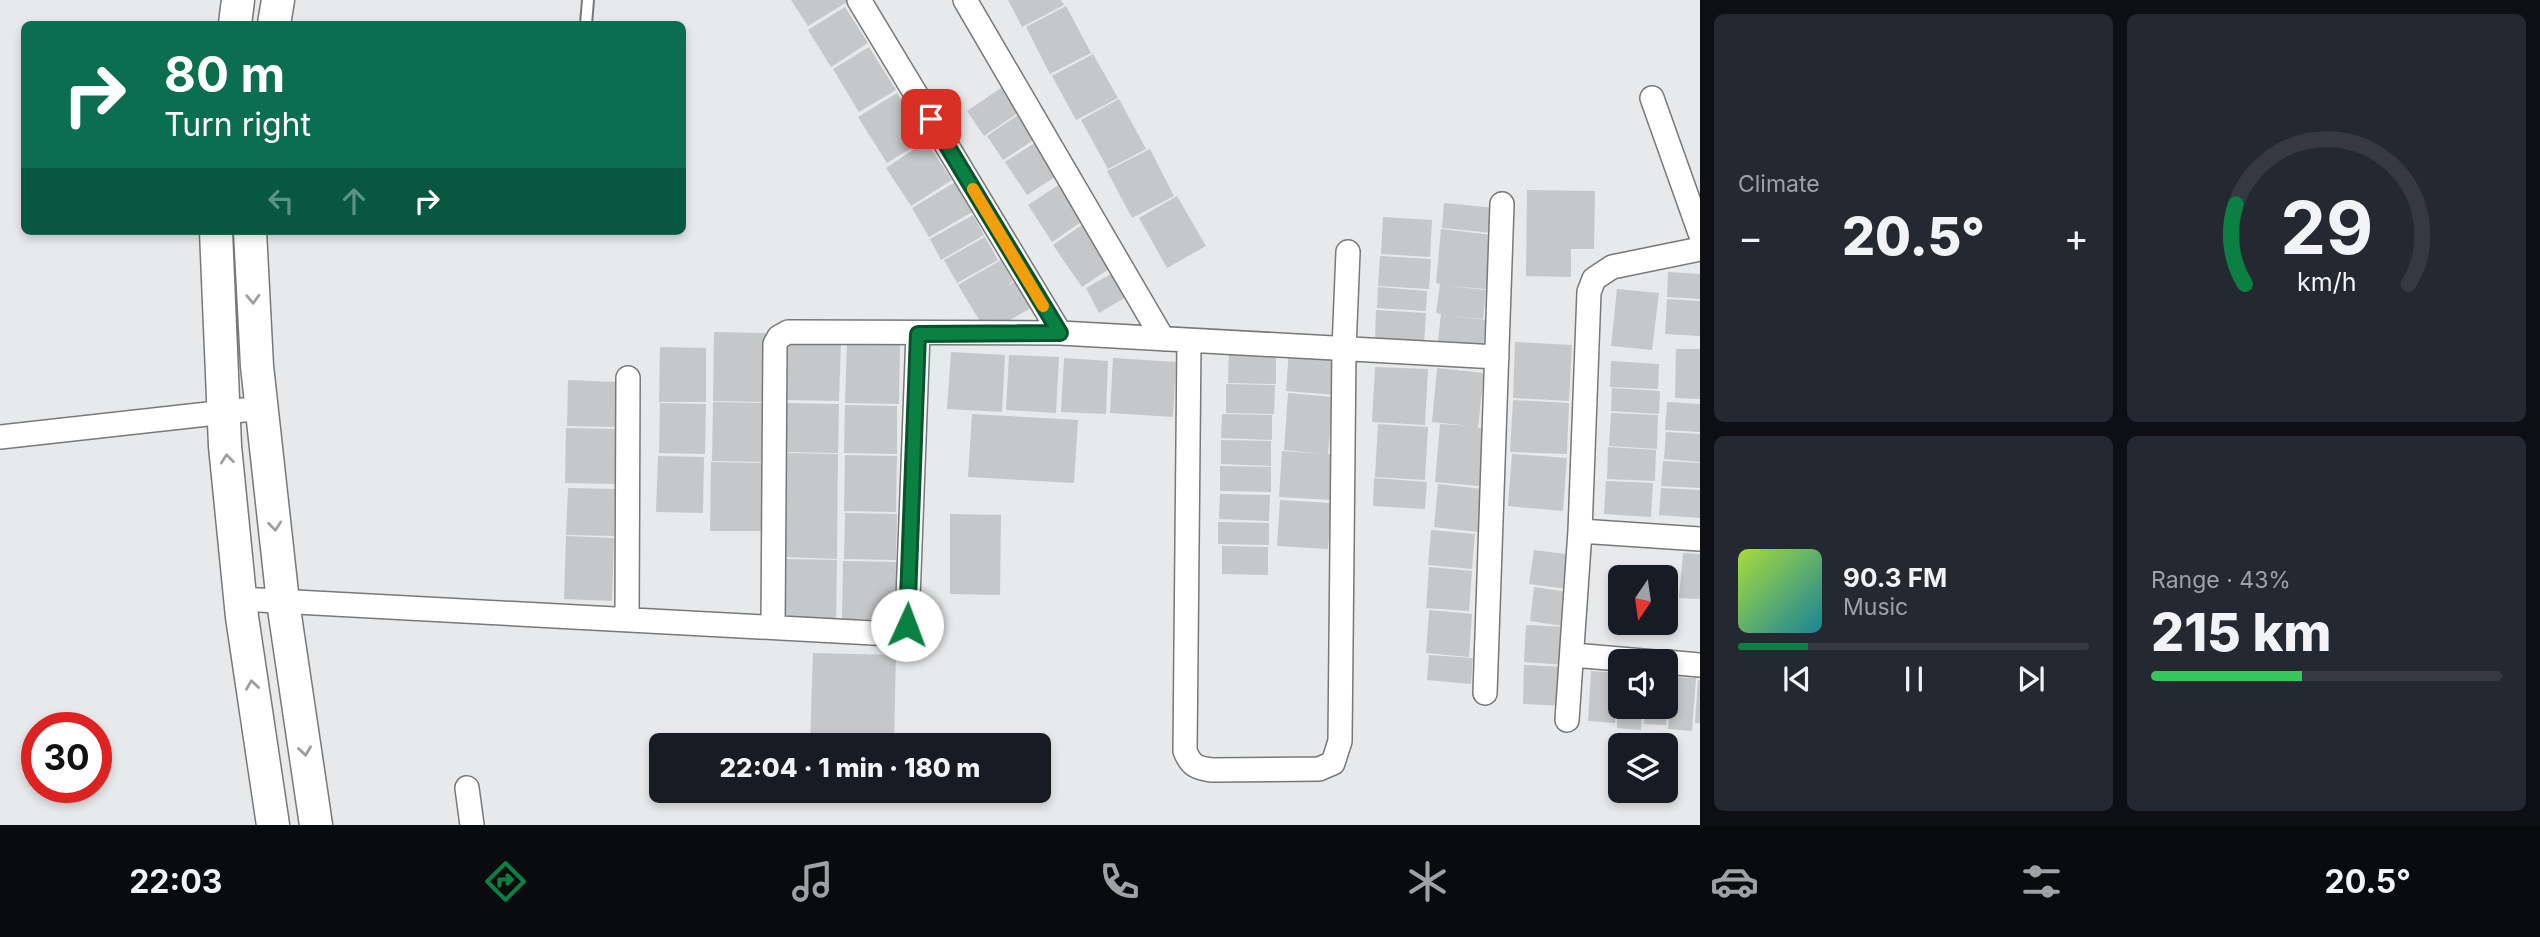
<!DOCTYPE html>
<html lang="en">
<head>
<meta charset="utf-8">
<style>
	body { margin:0; font-family:Inter,sans-serif; background:#242831; color:#f1f3f6; height:100vh; display:flex; flex-direction:column; font-size:26px; white-space:nowrap }
	* { box-sizing:border-box; margin:0 }
	p { font-size:23px; color:#9ea1a6 }
	.icon { flex:none; width:38px; height:38px; fill:none; stroke:currentColor; stroke-width:2; stroke-linecap:round; stroke-linejoin:round }
	.map { position:relative; flex:1; overflow:hidden }
	.side { display:flex; flex-direction:column; gap:14px; padding:14px; background:#0d0f14; width:840px }
	.side>* { flex:none }
	.guide { position:absolute; left:21px; top:21px; width:665px; height:214px; border-radius:10px; box-shadow:0 4px 10px #0003; background:#0b6e4f; color:#fff; overflow:hidden }
	.needle { width:46px; rotate:193deg }
	.controls { position:absolute; left:1608px; top:565px; display:grid; gap:14px }
	.controls a { display:grid; place-items:center; width:70px; height:70px; border-radius:10px; background:#171b24; box-shadow:0 4px 10px #0003; font-size:35px }
	.speed { position:absolute; left:21px; top:712px; display:flex; gap:14px; font-size:35px; font-weight:700; text-align:center }
	.speed>* { display:grid; place-content:center; width:91px; height:91px; border-radius:50%; background:#171b24; box-shadow:0 4px 10px #0003; line-height:1 }
	.speed .limit { border:10px solid #d22; background:#fff; color:#111 }
	.pin { position:absolute; display:grid; place-items:center; width:60px; height:60px; color:#fff; margin:-30px; border-radius:14px; box-shadow:0 4px 10px #0006 }
	.me { position:absolute; width:77px; margin:-38px; rotate:2deg; stroke-linejoin:round; filter:drop-shadow(0 0 5px #0008) }
	.turn { display:flex; align-items:center; gap:24px; height:147px; padding:0 28px; font-size:32px }
	.turn .icon { width:91px; height:91px; stroke-width:2.5 }
	.turn b { display:block; font-size:49px; line-height:60px }
	.lanes { display:flex; align-items:center; height:66px; padding:0 28px; background:#0003; justify-content:center; gap:35px; direction:ltr }
	.lanes .off { opacity:.35 }
	.big { font-size:52px; font-weight:800; line-height:1.1 }
	.side .widget { flex:1; display:flex; flex-direction:column; justify-content:center; gap:10px; min-width:0; padding:0 24px; border-radius:10px; background:#242831 }
	.side .dial { align-items:center; gap:0 }
	.dial svg { height:182px; overflow:visible; fill:none; stroke:#363941; stroke-width:7; stroke-linecap:round; text-anchor:middle }
	.dial text { fill:#f1f3f6; stroke:none }
	.song { display:flex; align-items:center; gap:21px }
	.cover { width:84px; height:84px; border-radius:10px; background:linear-gradient(135deg,hsl(80 70% 55%),hsl(190 70% 35%)) }
	.played { height:7px; border-radius:4px; background:linear-gradient(90deg,#0b8043 20%,#363941 20%) }
	.keys { display:flex; justify-content:space-around; direction:ltr }
	.heat { display:flex; justify-content:space-between; align-items:center; font-size:38px; direction:ltr }
	.charge { height:10px; border-radius:5px; background:linear-gradient(90deg,#34c759 43%,#363941 0) }
	.side .tiles { flex:1; display:grid; gap:14px; grid-template-columns:repeat(2,1fr) }
	.trip { position:absolute; left:649px; top:733px; width:402px; height:70px; border-radius:10px; background:#171b24; box-shadow:0 4px 10px #0003; font-weight:800; line-height:70px; text-align:center }
	.tabs { display:flex; height:112px; justify-content:space-around; align-items:center; background:#090b0e; color:#9ea1a6 }
	.tabs .icon { width:49px; height:49px }
	.tabs .active { color:#0b8043 }
	.tabs b { font-size:32px; color:#f1f3f6 }
	main { display:flex; flex:1; min-height:0 }
	.map>svg:first-child { display:block }
</style>
</head>
<body>
<main>
<div class="map">
<svg width="1700" height="825" viewBox="0 0 1700 825">
	<rect width="100%" height="100%" fill="#e7e9ea"/>
	<path fill="#c5c7c8" d="M791 0H846L847 2 808 26Z
		M1008 0H1061L1064 5 1022 27Z
		M1066 6 1091 53 1050 74 1026 27Z
		M845 7 868 43 831 67 808 30Z
		M869 47 896 90 859 112 833 69Z
		M1093 54 1118 98 1076 120 1052 76Z
		M1004 86 1021 111 984 136 967 111Z
		M897 93 926 139 887 163 858 117Z
		M1119 99 1146 149 1108 169 1081 120Z
		M1021 113 1038 137 1003 160 987 136Z
		M1039 140 1061 173 1027 195 1005 162Z
		M926 141 952 180 911 206 886 168Z
		M1150 149 1174 196 1132 218 1107 171Z
		M957 181 974 211 929 237 912 208Z
		M1063 182 1087 218 1052 242 1028 205Z
		M1527 190 1595 191 1594 249H1571V277L1526 276Z
		M1177 196 1206 246 1167 268 1139 218Z
		M1444 203 1495 208 1493 233 1442 228Z
		M973 215 984 235 941 260 930 239Z
		M1383 217 1432 220 1430 257 1381 254Z
		M1089 220 1118 263 1082 287 1053 245Z
		M1441 229 1492 235 1486 289 1447 286 1486 290 1483 319 1452 316 1486 320 1483 347 1438 342 1441 314 1436 313 1440 284 1436 283Z
		M985 237 998 260 957 283 944 260Z
		M1380 256 1431 259 1429 289 1378 286Z
		M1001 260 1013 281 1007 286 1018 280 1033 307 987 333 958 285Z
		M1120 269 1133 293 1099 313 1086 288Z
		M1668 272 1700 274V299L1667 297Z
		M1378 287 1427 291 1426 311 1377 308Z
		M1617 289 1659 293 1652 350 1611 346Z
		M1667 299 1700 301V336L1665 334Z
		M1376 310 1426 313 1424 344 1375 341Z
		M714 332 768 333 767 402 713 401Z
		M788 341 841 343 839 401 787 400Z
		M1515 342 1572 345 1569 401 1513 398Z
		M847 343H900L899 404 845 403Z
		M660 347 706 348V402H659Z
		M1229 349 1276 350V384L1228 383Z
		M1676 349H1700V399L1675 398Z
		M1289 350 1339 354 1336 395 1286 391Z
		M951 352 1005 355 1002 412 947 409Z
		M1009 355 1059 357 1056 413 1006 410Z
		M1064 358 1108 361 1106 414 1061 412Z
		M1113 358 1176 362 1173 417 1110 413Z
		M1611 361 1659 364 1658 389 1610 387Z
		M1375 367 1428 369 1425 425 1372 422Z
		M1437 368 1484 373 1478 428H1484L1479 486 1435 482 1440 424 1471 426 1432 422Z
		M568 380 616 382 615 427 567 426Z
		M1226 384 1275 385 1274 414 1226 413Z
		M1612 388 1660 391 1659 414 1611 411Z
		M1288 393 1333 397 1328 454H1333L1330 500 1279 497 1282 451 1325 454 1284 450Z
		M1513 400 1569 403 1567 454 1510 452Z
		M713 402 766 403 765 462 712 461Z
		M1667 402 1700 404V432L1665 430Z
		M660 403 706 404 705 454 659 453Z
		M786 403 839 404 838 453 785 452Z
		M845 405 897 406V454L844 453Z
		M1611 413 1658 415 1657 449 1609 446Z
		M972 414 1078 420 1074 483 968 477Z
		M1222 414 1272 415V440L1221 438Z
		M1378 424 1428 427 1425 480 1375 477Z
		M566 428 618 429 617 484 565 483Z
		M1666 432 1700 434V462L1664 459Z
		M1221 440 1271 441V466L1221 464Z
		M1608 447 1656 450 1655 481 1607 479Z
		M786 453 838 454 837 559 786 557Z
		M1512 454 1567 458 1563 511 1508 506Z
		M845 455 897 456 896 512 844 511Z
		M658 456 704 457 703 513 656 512Z
		M1663 461 1700 463V488L1661 486Z
		M711 462 763 463 762 531H710Z
		M1220 466 1271 467V492L1220 491Z
		M1374 478 1427 482 1425 509 1373 506Z
		M1606 481 1653 483 1651 517 1604 514Z
		M1438 484 1483 489 1478 532 1434 527Z
		M568 488 615 489 614 536 566 535Z
		M1661 488 1700 490V518L1659 515Z
		M1220 494 1270 495 1269 521 1219 519Z
		M1280 500 1331 503 1328 549 1277 546Z
		M845 513 897 514 896 560 844 559Z
		M950 514 1001 515 1000 595 950 594Z
		M1218 522 1269 523V545L1218 544Z
		M1431 530 1475 534 1472 569 1428 565Z
		M566 536 614 538 612 601 564 599Z
		M1222 546 1268 547V575L1222 574Z
		M1534 550 1573 555 1568 589 1529 584Z
		M1683 553 1700 554V599L1679 598Z
		M786 559 837 560 836 619 785 618Z
		M843 561 897 562 896 620 842 619Z
		M1429 567 1472 571 1469 611 1426 608Z
		M1534 587 1568 592 1563 626 1530 621Z
		M1429 610 1472 614 1469 657 1426 653Z
		M1526 625 1567 627 1565 665 1524 662Z
		M813 653 896 655 894 746 810 744Z
		M1429 655 1473 658 1471 684 1427 680Z
		M1524 665 1565 667 1564 706 1523 704Z
		M1591 671 1618 673 1615 723 1588 721Z
		M1672 677 1696 678 1692 731 1668 729Z
		M1698 680H1700V723H1695Z
		M1618 698 1620 707H1642L1641 730 1617 728Z
		M1645 707H1667L1666 725 1644 724Z"/>
	<g fill="none" stroke-linecap="round" stroke-linejoin="round">
		<defs>
			<path id="lane" d="M586 24 588 0"/>
			<path id="street" d="M859 0 1060 333
				M965 0 1163 339
				M1652 98 1700 233
				M1189 341 1185 751C1191 766 1197 768 1212 770L1319 769 1333 763 1340 741 1344 349 1348 252
				M0 437 262 408
				M1580 531 1700 539
				M240 599 892 634 902 631 907 625 918 334
				M627 620 628 378
				M773 627 775 344 779 337 788 332 1060 333 1497 357
				M1573 655 1655 662
				M1666 662 1700 665
				M1485 693 1502 204
				M1567 720 1580 531 1589 292 1594 279 1612 267 1700 249
				M467 788 472 825"/>
			<path id="secondary" d="M235 24 238 0
				M274 24 278 0
				M216 231 225 446 242 617 273 825
				M250 231 257 366 283 602 316 825"/>
		</defs>
		<use href="#lane" stroke="#777879" stroke-width="14"/>
		<use href="#street" stroke="#777879" stroke-width="26"/>
		<use href="#secondary" stroke="#777879" stroke-width="35"/>
		<use href="#lane" stroke="#fff" stroke-width="10"/>
		<use href="#street" stroke="#fff" stroke-width="23"/>
		<use href="#secondary" stroke="#fff" stroke-width="32"/>
	</g>
	<defs><path id="oneway-chevron" d="M-2-3.5L2.5 0L-2 3.5" fill="none" stroke-width="1.6" stroke-linecap="round" stroke-linejoin="round" transform="scale(1.75)"/></defs>
	<g stroke="#9f9f9f">
		<use href="#oneway-chevron" transform="translate(253 299) rotate(88)"/>
		<use href="#oneway-chevron" transform="translate(227 459) rotate(-96)"/>
		<use href="#oneway-chevron" transform="translate(275 526) rotate(84)"/>
		<use href="#oneway-chevron" transform="translate(252 685) rotate(-98)"/>
		<use href="#oneway-chevron" transform="translate(305 751) rotate(82)"/>
	</g>
	<g fill="none" stroke-linecap="round" stroke-linejoin="round">
		<defs>
			<path id="route" d="M907 625 918 334 1060 333 931 119"/>
		</defs>
		<use href="#route" stroke="#07532c" stroke-width="18"/>
		<use href="#route" stroke="#0b8043" stroke-width="12"/>
		<path stroke="#f59e0b" stroke-width="12" d="M973 189 1043 306"/>
	</g>
</svg>
<div class="controls">
<a><svg class="needle" viewBox="-14 -14 28 28"><path d="M0-13l5 13h-10z" fill="#e53935"/><path d="M0 13l5-13h-10z" fill="#9ea1a6"/></svg></a>
<a><svg class="icon" aria-label="sound" viewBox="0 0 24 24"><path d="M4 9h4l5-4v14l-5-4H4zM17 9q2 3 0 6"/></svg></a>
<a><svg class="icon" aria-label="layers" viewBox="0 0 24 24"><path d="M12 4l9 5-9 5-9-5zM3 14l9 5 9-5"/></svg></a>
</div>
<div class="speed"><div class="limit">30</div></div>
<div class="pin" style="left:931px;top:119px;background:#d93025"><svg class="icon" aria-label="arrive" viewBox="0 0 24 24"><path d="M6 21V4h12l-3 4 3 4H6"/></svg></div>
<svg class="me" style="left:907px;top:625px" viewBox="-20 -20 40 40"><circle r="19" fill="#fff"/><path d="M0-13L10 11 0 6-10 11z" fill="#0b8043"/></svg>
<div class="trip">22:04 · 1 min · 180 m</div>
<div class="guide">
<div class="turn"><svg class="icon" aria-label="right" viewBox="0 0 24 24"><path d="M7 20v-9h11M14 6l5 5-5 5"/></svg><div><b>80 m</b>Turn right</div></div>
<div class="lanes"><svg class="icon off" aria-label="left" viewBox="0 0 24 24"><path d="M17 20v-9H6M10 6l-5 5 5 5"/></svg><svg class="icon off" aria-label="ahead" viewBox="0 0 24 24"><path d="M12 20V5M6 11l6-6 6 6"/></svg><svg class="icon" aria-label="right" viewBox="0 0 24 24"><path d="M7 20v-9h11M14 6l5 5-5 5"/></svg></div>
</div>
</div>
<section class="side">
<div class="tiles">
<div class="widget"><p>Climate</p>
<div class="heat"><a>−</a><b class="big">20.5°</b><a>+</a></div>
</div>
<div class="widget dial"><svg viewBox="0 0 100 80">
<path d="M14 69A42 42 0 1 1 86 69"/>
<path d="M14 69A42 42 0 0 1 10 34" stroke="#0b8043"/>
<text x="50" y="56" font-size="32" font-weight="700">29</text>
<text x="50" y="72" font-size="11">km/h</text>
</svg></div>
<div class="widget">
<div class="song"><i class="cover"></i><div><b>90.3 FM</b><p>Music</p></div></div>
<div class="played"></div>
<div class="keys"><svg class="icon" aria-label="previous" viewBox="0 0 24 24"><path d="M18 5L8 12l10 7zM5 5v14"/></svg><svg class="icon" aria-label="pause" viewBox="0 0 24 24"><path d="M8 5v14M16 5v14"/></svg><svg class="icon" aria-label="next" viewBox="0 0 24 24"><path d="M6 5l10 7-10 7zM19 5v14"/></svg></div>
</div>
<div class="widget"><p>Range · 43%</p><b class="big">215 km</b><div class="charge"></div></div>
</div>
</section>
</main>
<nav class="tabs">
<b>22:03</b>
<svg class="icon active" aria-label="directions" viewBox="0 0 24 24"><path d="M12 3l9 9-9 9-9-9zM9 14v-3h6M13 9l2 2-2 2"/></svg>
<svg class="icon" aria-label="music" viewBox="0 0 24 24"><path d="M9 18V5l10-2v13"/><circle cx="6" cy="18" r="3"/><circle cx="16" cy="16" r="3"/></svg>
<svg class="icon" aria-label="phone" viewBox="0 0 24 24"><path d="M5 4h4l2 5-3 2q2 4 5 5l2-3 5 2v4C11 20 4 13 5 4z"/></svg>
<svg class="icon" aria-label="climate" viewBox="0 0 24 24"><path d="M12 3v18M4 7l16 10M4 17L20 7"/></svg>
<svg class="icon" aria-label="car" viewBox="0 0 24 24"><path d="M5 17H2v-5l4-1 3-4h7l3 4 3 1v5h-3M9 17h6M6 11h13"/><circle cx="7" cy="17" r="2"/><circle cx="17" cy="17" r="2"/></svg>
<svg class="icon" aria-label="filters" viewBox="0 0 24 24"><path d="M4 7h16M4 17h16"/><circle cx="9" cy="7" r="2"/><circle cx="15" cy="17" r="2"/></svg>
<b>20.5°</b>
</nav>
</body>
</html>
